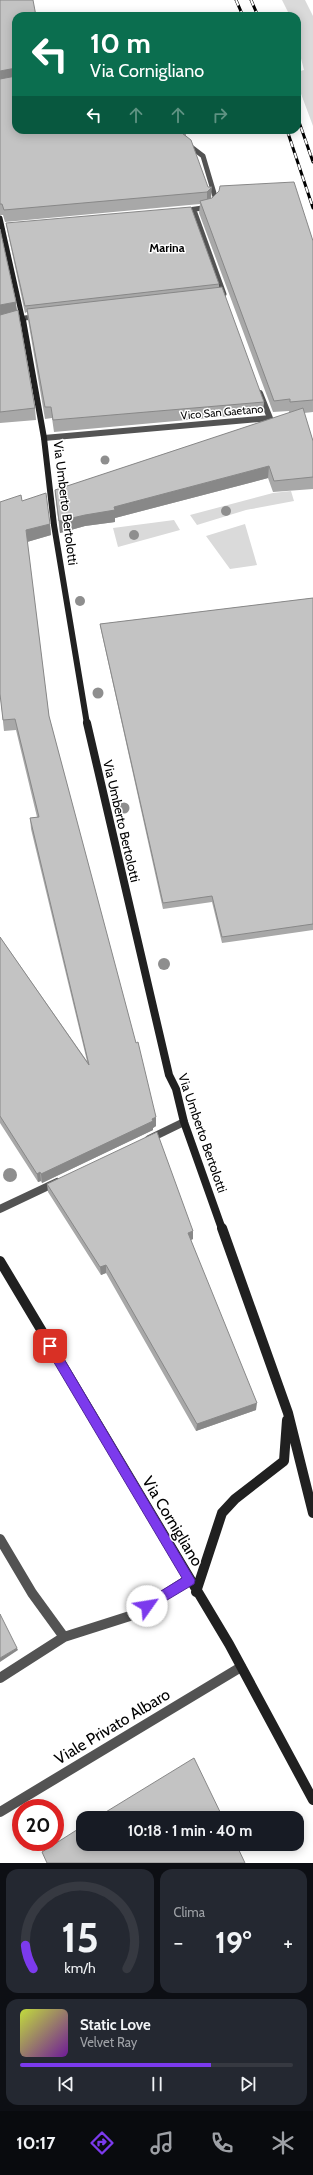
<!DOCTYPE html>
<html lang="it">
<head>
<meta charset="utf-8">
<style>
	body { margin:0; font-family:Cabin,sans-serif; background:#242831; color:#f1f3f6; height:100vh; display:flex; flex-direction:column; font-size:15px; white-space:nowrap }
	* { box-sizing:border-box; margin:0 }
	p { font-size:13px; color:#9ea1a6 }
	.icon { flex:none; width:22px; height:22px; fill:none; stroke:currentColor; stroke-width:2; stroke-linecap:round; stroke-linejoin:round }
	.map { position:relative; height:1863px; overflow:hidden }
	.panel { display:flex; flex-direction:column; gap:6px; padding:6px; background:#0d0f14; flex:1 }
	.panel>* { flex:none }
	.top-card { position:absolute; left:12px; top:12px; width:289px; height:122px; border-radius:12px; box-shadow:0 2px 10px #0003; background:#0b6e4f; color:#fff; overflow:hidden }
	.speed { position:absolute; left:12px; top:1799px; display:flex; gap:8px; font-size:20px; font-weight:700; text-align:center }
	.speed>* { display:grid; place-content:center; width:52px; height:52px; border-radius:50%; background:#171b24; box-shadow:0 2px 10px #0003; line-height:1 }
	.speed .limit { border:6px solid #d22; background:#fff; color:#111 }
	.pin { position:absolute; display:grid; place-items:center; width:34px; height:34px; color:#fff; margin:-17px; border-radius:8px; box-shadow:0 2px 6px #0006 }
	.me { position:absolute; width:44px; margin:-22px; rotate:58deg; stroke-linejoin:round; filter:drop-shadow(0 0 3px #0008) }
	.turn { display:flex; align-items:center; gap:14px; height:84px; padding:0 12px; font-size:18px }
	.turn .icon { width:52px; height:52px; stroke-width:2.5 }
	.turn b { display:block; font-size:28px; line-height:34px }
	.lanes { display:flex; align-items:center; height:38px; padding:0 12px; background:#0003; justify-content:center; gap:20px; direction:ltr }
	.lanes .off { opacity:.35 }
	.big { font-size:30px; font-weight:800; line-height:1.1 }
	.panel .tile { flex:1; display:flex; flex-direction:column; justify-content:center; gap:6px; min-width:0; padding:0 14px; border-radius:12px; background:#242831 }
	.panel .dial { align-items:center; gap:0 }
	.dial svg { height:104px; overflow:visible; fill:none; stroke:#363941; stroke-width:7; stroke-linecap:round; text-anchor:middle }
	.dial text { fill:#f1f3f6; stroke:none }
	.song { display:flex; align-items:center; gap:12px }
	.cover { width:48px; height:48px; border-radius:6px; background:linear-gradient(135deg,hsl(70 70% 55%),hsl(280 70% 35%)) }
	.played { height:4px; border-radius:2px; background:linear-gradient(90deg,#7c3aed 70%,#363941 70%) }
	.keys { display:flex; justify-content:space-around; direction:ltr }
	.heat { display:flex; justify-content:space-between; align-items:center; font-size:22px; direction:ltr }
	.panel .tiles { flex:1; display:grid; gap:6px; grid-template-columns:1fr 1fr }
	.tile:last-child { grid-column:span 2 }
	.trip { position:absolute; left:76px; top:1811px; width:228px; height:40px; border-radius:12px; background:#171b24; box-shadow:0 2px 10px #0003; font-weight:800; line-height:40px; text-align:center }
	.menu { display:flex; height:64px; justify-content:space-around; align-items:center; background:#090b0e; color:#9ea1a6 }
	.menu .icon { width:28px; height:28px }
	.menu .selected { color:#7c3aed }
	.menu b { font-size:18px; color:#f1f3f6 }
	.map>svg:first-child { display:block }
</style>
</head>
<body>
<div class="map">
<svg width="313" height="1863" viewBox="0 0 313 1863">
	<rect width="100%" height="100%" fill="#fff"/>
	<path fill="#dadada" d="M282 0H305L313 16V126L297 83V72L304 70 297 43V16H290Z
		M291 491 294 501 246 510 197 525 190 515 273 493Z
		M174 520 180 530 118 547 113 528Z
		M245 524 257 565 230 569 206 536Z"/>
	<g fill="none" stroke-linecap="round" stroke-linejoin="round">
		<path stroke="#535353" stroke-width="10" d="M0 1539 32 1593 64 1637
			M0 1678 64 1637 133 1615 189 1579"/>
		<path stroke="#535353" stroke-width="5" d="M194 210 224 294H221
			M182 211 209 207 216 200 203 156 186 143
			M4 321 39 316"/>
		<path stroke="#535353" stroke-width="6" d="M0 322 10 320
			M44 438 270 418 260 393"/>
		<path stroke="#535353" stroke-width="8" d="M149 1139 184 1122
			M0 1209 57 1182"/>
		<path stroke="#535353" stroke-width="10" d="M0 1812 241 1667"/>
		<path stroke="#202020" stroke-width="5" d="M0 218 23 321"/>
		<path stroke="#202020" stroke-width="6" d="M23 320 44 438 54 525 87 724"/>
		<path stroke="#202020" stroke-width="8" d="M87 723 169 1075 176 1089 184 1122 222 1229"/>
		<path stroke="#202020" stroke-width="10" d="M222 1228 288 1413 313 1513
			M0 1261 229 1644 313 1800
			M196 1592 222 1513 235 1499 284 1461 287 1420"/>
		<defs>
			<path id="rail" d="M236 0 243 16
				M251 0 258 16
				M297 116 313 162
				M287 130 313 208"/>
		</defs>
		<use href="#rail" stroke="#000" stroke-width="3"/>
		<use href="#rail" stroke="#fff" stroke-width="2" stroke-dasharray="6" stroke-linecap="butt"/>
	</g>
	<g fill="#8e8e8e">
		<circle cx="105" cy="460" r="4.5"/>
		<circle cx="226" cy="511" r="5"/>
		<circle cx="134" cy="535" r="5"/>
		<circle cx="80" cy="601" r="5"/>
		<circle cx="98" cy="693" r="5.5"/>
		<circle cx="124" cy="808" r="5.5"/>
		<circle cx="164" cy="964" r="6"/>
		<circle cx="10" cy="1175" r="7"/>
	</g>
	<path fill="#a8a8a8" d="M0 0 16 16V130H186V137L211 199 313 241V412L304 413 313 441V489L273 492 268 478 115 518V522L85 526 60 533 56 502 55 490 289 413V411L273 412 199 213 200 204 5 222 3 215H0Z
		M6 223 219 284V287L264 402 263 413 54 432 52 418 45 419 28 320 27 312 25 313 7 229Z
		M0 229 17 310 35 408 36 420 0 423Z
		M22 501 50 524 51 535 27 542 49 716 156 1126 153 1128V1130L42 1183 41 1181 38 1182 0 1123V937L87 1061 31 829 30 818 37 817 16 730 4 731 0 694Z
		M313 598V930L222 943 212 902 163 909 101 630 100 624Z
		M47 1184 193 1231V1239L191 1240 256 1410 196 1431 106 1273 101 1275 48 1192Z"/>
	<path fill="#888" d="M16 68V80L0 82V71Z
		M212 187 211 198 207 203V192Z
		M16 302 17 314 0 317V305Z
		M269 466 268 478 115 518V522L85 526 60 533 59 521Z
		M50 524 51 535 27 542 26 530Z
		M156 1117V1126L153 1128V1130L42 1183 41 1174Z
		M40 1172 41 1181 38 1182 37 1174Z
		M193 1231V1239L188 1241V1233Z
		M106 1265V1273L101 1275 100 1267Z
		M257 1403 256 1410 196 1431 197 1424Z
		M17 1648 18 1650 0 1662V1658Z"/>
	<path fill="#c3c3c3" stroke="#888" d="M0 0H33L36 16H16V68L0 71Z
		M16 76V130H178L191 140 208 187H212L207 192 4 210 2 204H0V79Z
		M294 182 313 241V400L290 402V399L274 401 200 201 212 198 219 191 220 186Z
		M191 207 219 284 25 306 6 223Z
		M0 229 16 302 0 305Z
		M222 287 264 402 53 420 51 407H45L27 309Z
		M18 310 35 408 0 412V315Z
		M303 408 313 441V477L274 481 269 466 114 507 115 510 85 515 59 521 55 490Z
		M46 493 50 524 26 530 49 716 136 1043 138 1042 156 1117 152 1119 153 1121 41 1174 40 1172 37 1174 0 1116V937L89 1065 30 818 39 817 15 719 3 720 0 694V502L21 495 22 501Z
		M313 598V924L222 937 212 896 163 903 100 624Z
		M157 1132 193 1231 188 1233 257 1403 197 1424 106 1265 100 1267 47 1184Z
		M0 1614 17 1648 0 1658Z
		M194 1758 223 1818H96Z
		M83 1826V1844H236L245 1863H47L42 1852Z"/>
	<path fill="#7c3aed" stroke="#51269a" d="M50 1340 54 1342 195 1580 194 1584 147 1612 143 1610 141 1606 143 1602 182 1578 46 1349 44 1346 46 1342Z"/>
	<g text-anchor="middle" stroke-width="3" stroke-linejoin="round" paint-order="stroke">
		<g font-size="11" fill="#000" stroke="#fff">
			<text transform="translate(222 412) rotate(-5)" y="4">Vico San Gaetano</text>
		</g>
		<g font-size="12" font-weight="bold" fill="#000" stroke="#fff">
			<text x="167" y="252">Marina</text>
		</g>
		<g font-size="13" fill="#000" stroke="#fff">
			<text transform="translate(66 503) rotate(83)" y="5">Via Umberto Bertolotti</text>
			<text transform="translate(122 821) rotate(77)" y="5">Via Umberto Bertolotti</text>
			<text transform="translate(203 1133) rotate(71)" y="5">Via Umberto Bertolotti</text>
		</g>
		<g font-size="16" fill="#000" stroke="#fff">
			<text transform="translate(173 1521) rotate(59)" y="6">Via Cornigliano</text>
			<text transform="translate(112 1726) rotate(-31)" y="6">Viale Privato Albaro</text>
		</g>
	</g>
</svg>
<div class="speed"><div class="limit">20</div></div>
<div class="pin" style="left:50px;top:1346px;background:#d93025"><svg class="icon" aria-label="arrive" viewBox="0 0 24 24"><path d="M6 21V4h12l-3 4 3 4H6"/></svg></div>
<svg class="me" style="left:147px;top:1606px" viewBox="-20 -20 40 40"><circle r="19" fill="#fff"/><path d="M0-13L10 11 0 6-10 11z" fill="#7c3aed"/></svg>
<div class="trip">10:18 · 1 min · 40 m</div>
<div class="top-card">
<div class="turn"><svg class="icon" aria-label="left" viewBox="0 0 24 24"><path d="M17 20v-9H6M10 6l-5 5 5 5"/></svg><div><b>10 m</b>Via Cornigliano</div></div>
<div class="lanes"><svg class="icon" aria-label="left" viewBox="0 0 24 24"><path d="M17 20v-9H6M10 6l-5 5 5 5"/></svg><svg class="icon off" aria-label="ahead" viewBox="0 0 24 24"><path d="M12 20V5M6 11l6-6 6 6"/></svg><svg class="icon off" aria-label="ahead" viewBox="0 0 24 24"><path d="M12 20V5M6 11l6-6 6 6"/></svg><svg class="icon off" aria-label="right" viewBox="0 0 24 24"><path d="M7 20v-9h11M14 6l5 5-5 5"/></svg></div>
</div>
</div>
<section class="panel">
<div class="tiles">
<div class="tile dial"><svg viewBox="0 0 100 80">
<path d="M14 69A42 42 0 1 1 86 69"/>
<path d="M14 69A42 42 0 0 1 8 51" stroke="#7c3aed"/>
<text x="50" y="56" font-size="32" font-weight="700">15</text>
<text x="50" y="72" font-size="11">km/h</text>
</svg></div>
<div class="tile"><p>Clima</p>
<div class="heat"><a>−</a><b class="big">19°</b><a>+</a></div>
</div>
<div class="tile">
<div class="song"><i class="cover"></i><div><b>Static Love</b><p>Velvet Ray</p></div></div>
<div class="played"></div>
<div class="keys"><svg class="icon" aria-label="previous" viewBox="0 0 24 24"><path d="M18 5L8 12l10 7zM5 5v14"/></svg><svg class="icon" aria-label="pause" viewBox="0 0 24 24"><path d="M8 5v14M16 5v14"/></svg><svg class="icon" aria-label="next" viewBox="0 0 24 24"><path d="M6 5l10 7-10 7zM19 5v14"/></svg></div>
</div>
</div>
</section>
<nav class="menu">
<b>10:17</b>
<svg class="icon selected" aria-label="directions" viewBox="0 0 24 24"><path d="M12 3l9 9-9 9-9-9zM9 14v-3h6M13 9l2 2-2 2"/></svg>
<svg class="icon" aria-label="music" viewBox="0 0 24 24"><path d="M9 18V5l10-2v13"/><circle cx="6" cy="18" r="3"/><circle cx="16" cy="16" r="3"/></svg>
<svg class="icon" aria-label="phone" viewBox="0 0 24 24"><path d="M5 4h4l2 5-3 2q2 4 5 5l2-3 5 2v4C11 20 4 13 5 4z"/></svg>
<svg class="icon" aria-label="climate" viewBox="0 0 24 24"><path d="M12 3v18M4 7l16 10M4 17L20 7"/></svg>
</nav>
</body>
</html>
